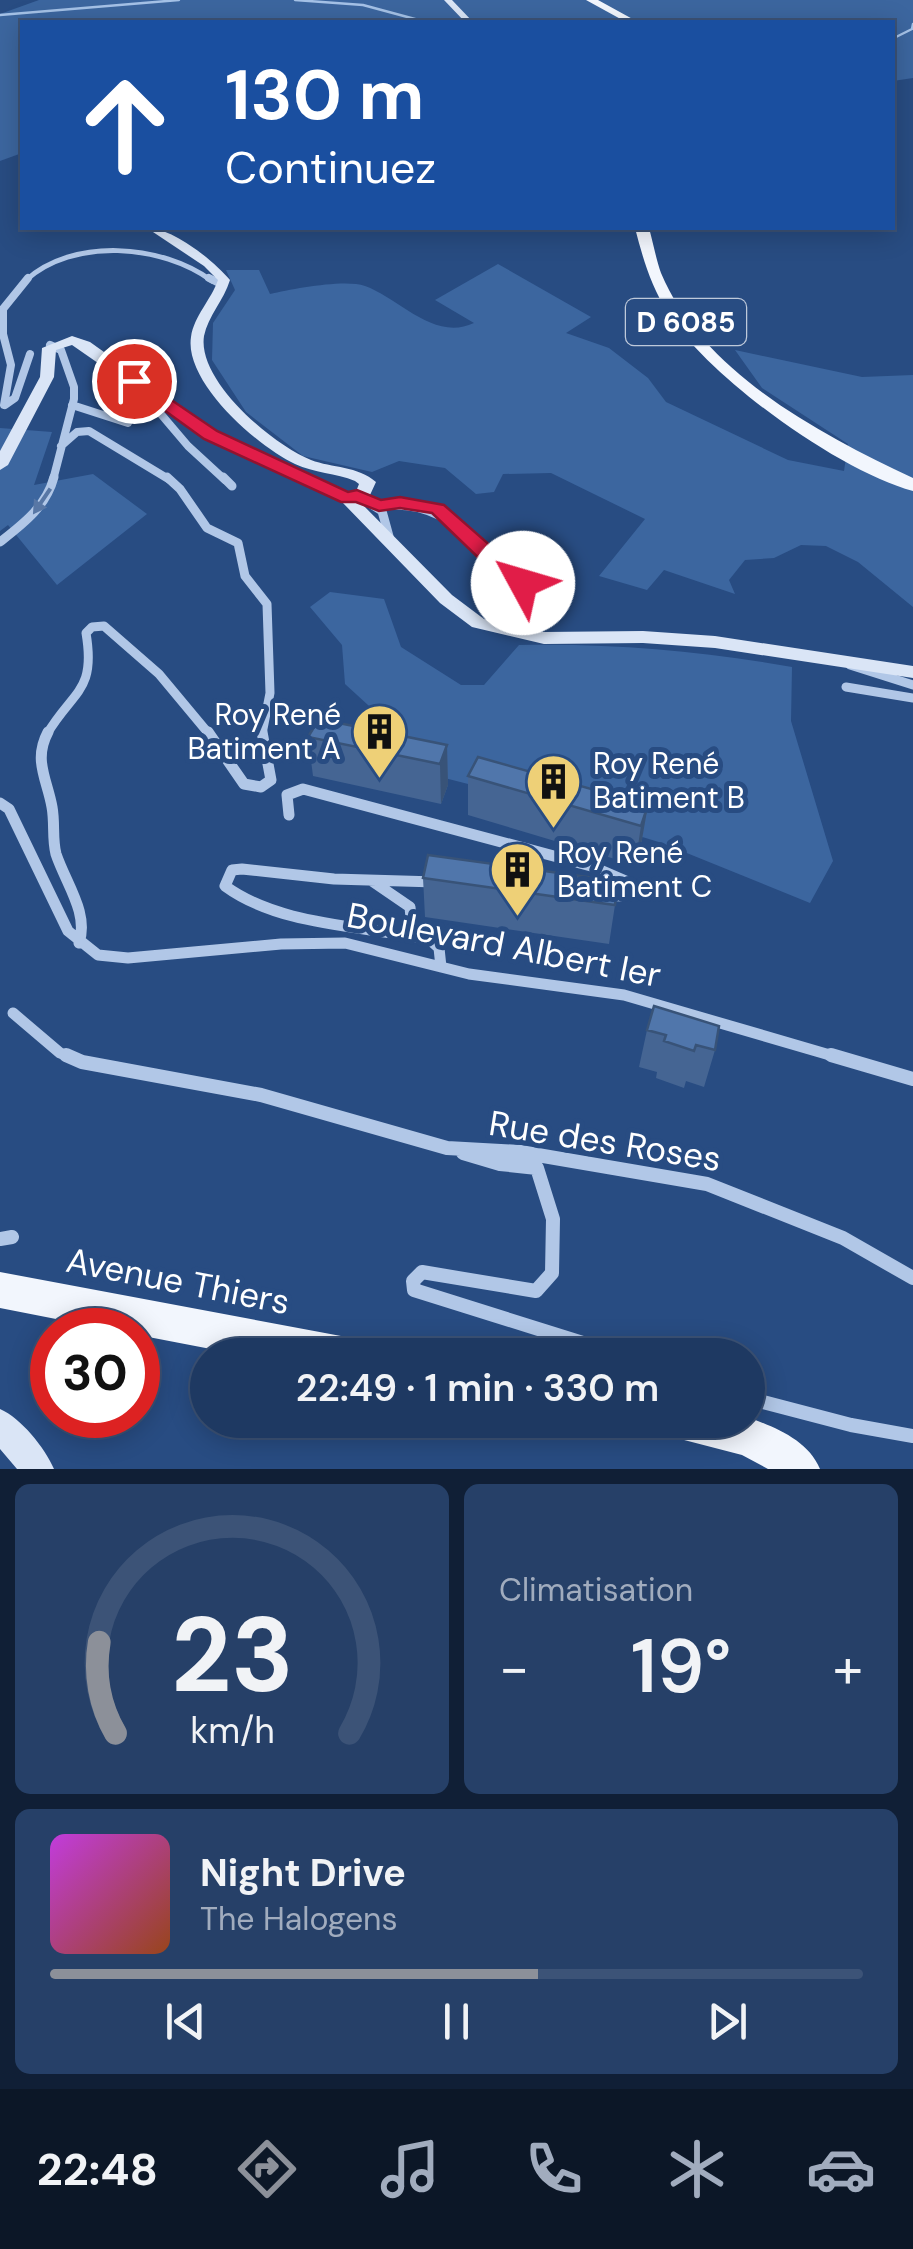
<!DOCTYPE html>
<html lang="fr">
<head>
<meta charset="utf-8">
<style>
	body { margin:0; font-family:"DM Sans",sans-serif; background:#264068; color:#f1f3f6; height:100vh; display:flex; flex-direction:column; font-size:38px; white-space:nowrap }
	* { box-sizing:border-box; margin:0 }
	p { font-size:32px; color:#a1acbe }
	.icon { flex:none; width:55px; height:55px; fill:none; stroke:currentColor; stroke-width:2; stroke-linecap:round; stroke-linejoin:round }
	.map { position:relative; height:1469px; overflow:hidden }
	.sheet { display:flex; flex-direction:column; gap:15px; padding:15px; background:#101f36; flex:1 }
	.sheet>* { flex:none }
	.guide { position:absolute; left:20px; top:20px; width:875px; height:210px; border-radius:0px; box-shadow:0 5px 25px #0003,0 0 0 2px #3c5377; background:#1a4fa0; color:#fff; overflow:hidden }
	.speed { position:absolute; left:30px; top:1308px; display:flex; gap:20px; font-size:50px; font-weight:700; text-align:center }
	.speed>* { display:grid; place-content:center; width:130px; height:130px; border-radius:50%; background:#1e3962; box-shadow:0 5px 25px #0003,0 0 0 2px #3c5377; line-height:1 }
	.speed .limit { border:15px solid #d22; background:#fff; color:#111 }
	.pin { position:absolute; display:grid; place-items:center; width:85px; height:85px; color:#fff; margin:-42px; border:5px solid #fff; border-radius:50%; box-shadow:0 2px 10px #0007 }
	.me { position:absolute; width:110px; margin:-55px; rotate:309deg; stroke-linejoin:round; filter:drop-shadow(0 0 8px #0008) }
	.turn { display:flex; align-items:center; gap:35px; height:210px; padding:0 40px; font-size:45px }
	.turn .icon { width:130px; height:130px; stroke-width:2.5 }
	.turn b { display:block; font-size:70px; line-height:85px }
	.big { font-size:75px; font-weight:600; line-height:1.1 }
	.sheet .widget { flex:1; display:flex; flex-direction:column; justify-content:center; gap:15px; min-width:0; padding:0 35px; border-radius:15px; background:#264068 }
	.sheet .dial { align-items:center; gap:0 }
	.dial svg { height:260px; overflow:visible; fill:none; stroke:#3c5377; stroke-width:7; stroke-linecap:round; text-anchor:middle }
	.dial text { fill:#f1f3f6; stroke:none }
	.song { display:flex; align-items:center; gap:30px }
	.cover { width:120px; height:120px; border-radius:15px; background:linear-gradient(135deg,hsl(290 70% 55%),hsl(20 70% 35%)) }
	.played { height:10px; border-radius:5px; background:linear-gradient(90deg,#8c9099 60%,#3c5377 60%) }
	.keys { display:flex; justify-content:space-around; direction:ltr }
	.heat { display:flex; justify-content:space-between; align-items:center; font-size:55px; direction:ltr }
	.sheet .tiles { flex:1; display:grid; gap:15px; grid-template-columns:1fr 1fr }
	.widget:last-child { grid-column:span 2 }
	.trip { position:absolute; left:190px; top:1338px; width:575px; height:100px; border-radius:50px; background:#1e3962; box-shadow:0 5px 25px #0003,0 0 0 2px #3c5377; font-weight:600; line-height:100px; text-align:center }
	.tabs { display:flex; height:160px; justify-content:space-around; align-items:center; background:#0c1727; color:#a1acbe }
	.tabs .icon { width:70px; height:70px }
	.tabs .active { color:#8c9099 }
	.tabs b { font-size:45px; color:#f1f3f6 }
	.map>svg:first-child { display:block }
</style>
</head>
<body>
<div class="map">
<svg width="913" height="1469" viewBox="0 0 913 1469">
	<rect width="100%" height="100%" fill="#284c82"/>
	<path fill="#3c669f" d="M39 0H913V78L893 81 892 22H22V153L0 161V14Z
		M498 264 591 317 566 333 609 348 648 378 666 402 788 460 844 471 848 444 762 388 735 350 862 377 913 375V607L858 562 826 546 801 545 774 558 745 560 729 580 735 594 664 570 647 590 599 576 645 519 551 473 503 474 494 492 476 494 445 468 399 461 372 472 303 456 246 412 212 360 213 323 235 290 226 270H259L270 294C293 289 344 279 365 286 399 298 434 342 474 323L435 300Z
		M0 428 52 432 34 485 93 474 147 514 57 585 8 525 0 531Z
		M330 592 384 599 401 647 461 685H484L519 645C612 643 700 651 792 667L791 721 833 861 810 903 662 843 472 785 339 751 380 716 345 684 342 645 310 607Z"/>
	<g fill="none" stroke-linecap="round" stroke-linejoin="round">
		<path stroke="#a5c2e7" stroke-width="2.5" d="M295 0 363 5 426 22
			M0 15 179 0
			M892 39 912 29 913 24"/>
		<path stroke="#b1c7e7" stroke-width="5" d="M25 281C73 237 162 244 212 281"/>
		<path stroke="#b1c7e7" stroke-width="8" d="M209 278 223 285
			M3 309 28 278
			M3 309V334L11 365 4 405
			M50 345 61 350 74 387V399L53 480
			M158 398 153 401 154 406 188 446 225 480
			M5 405 15 398 30 354
			M72 405 128 423
			M61 446 77 432 89 431 170 480"/>
		<path stroke="#b1c7e7" stroke-width="9" d="M167 477 180 489 207 528 238 543 245 576 267 604 270 693 262 734
			M223 477 232 486
			M357 495 382 511 390 540
			M379 506C456 496 482 560 544 591
			M0 542C23 524 46 507 54 477
			M850 665 913 685
			M846 687 913 698
			M47 734C73 690 96 692 86 633L92 627 104 626 159 674 209 734"/>
		<path stroke="#b1c7e7" stroke-width="11" d="M48 732C33 760 47 779 52 807 55 823 52 839 56 854 66 884 89 913 79 943
			M208 732 244 784 261 787 271 780 262 732
			M0 803 9 809 68 931 98 955 128 958 281 944 345 943 469 974 624 995 840 1058
			M289 815 287 795 303 789 591 866 628 882 629 889 622 896 602 895
			M372 881 410 907 411 918
			M436 882 334 879 242 869 232 870 225 886C281 927 364 925 430 940L439 948 441 967
			M13 1013 60 1053 72 1058"/>
		<path stroke="#b1c7e7" stroke-width="14" d="M66 1055 82 1062 261 1095 447 1148 520 1152 707 1184 843 1238 913 1278
			M831 1055 913 1079
			M463 1153 500 1164 537 1168 553 1219 552 1273 536 1291 422 1272 413 1281 414 1290 621 1355
			M0 1239 12 1237
			M748 1398 851 1425 913 1436"/>
		<path fill="#dae5f6" fill-rule="evenodd" d="M444 0H452L473 22H465Z
			M147 228C173 228 213 260 230 280 224 300 208 316 204 336 197 381 273 445 311 460 332 468 358 466 376 482L370 495 358 500 452 595 484 619 544 632 643 631 715 636 913 666V678L715 648 643 643 544 644 472 627 440 603 342 502 206 438 72 345 56 350 54 377 8 465 0 470V451L40 377 42 348 72 336 90 342 216 432 348 493 357 489 359 484 355 481C336 473 314 473 295 464 258 447 184 382 191 337 194 316 211 300 218 280L204 266Z
			M0 1409C21 1418 45 1448 54 1469H17L0 1449Z"/>
		<path fill="#f2f6fd" fill-rule="evenodd" d="M586 0H598L638 22H626Z
			M635 228H649C653 242 656 259 661 273 703 373 820 434 913 478V491C840 472 708 377 668 313 651 286 643 259 635 228Z
			M0 1272 341 1336 354 1342 360 1355H242L138 1335V1330H112L0 1308Z
			M748 1417C776 1428 808 1440 820 1469H768L742 1455 661 1434 655 1420Z"/>
	</g>
	<path fill="#456593" d="M308 737 447 745 448 785 441 804 313 776Z
		M468 776 648 805 641 845 635 865 468 815Z
		M423 878 615 905 609 944 425 917Z
		M647 1030 715 1050 704 1087 686 1081 684 1088 656 1078 657 1072 639 1067Z"/>
	<path fill="#385378" d="M447 745 448 785 441 804 440 764Z
		M648 805 641 845 635 865 641 826Z"/>
	<path fill="#5076ab" stroke="#385378" stroke-width="2.5" d="M319 719 447 745 440 764 308 737Z
		M478 757 648 805 641 826 468 776Z
		M428 855 617 881 615 905 423 878Z
		M654 1006 719 1026 715 1050 696 1045 694 1051 664 1041 666 1035 647 1030Z"/>
	<defs><path id="oneway-solid" d="M-6-.8H1V-3.2L6.5 0L1 3.2V.8H-6Z" transform="scale(2.5)"/></defs>
	<use fill="#5877a5" href="#oneway-solid" transform="translate(42 501) rotate(124)"/>
	<path fill="#e11d48" stroke="#92132f" stroke-width="2.5" d="M128 378H139L217 431 348 492 357 490 381 500 400 497 444 505 533 583 523 589 489 568 432 513 400 508 379 511 356 502H341L204 439 128 384Z"/>
	<defs>
		<symbol id="building-pin" viewBox="-11 -11 22 30"><path d="M0 17L-7.5 6A9.5 9.5 0 1 1 7.5 6Z" fill="#eed077" stroke="#284c82"/><path d="M-4-6H4V6H1V3H-1V6H-4ZM-2.5-4.3h1.7v1.8h-1.7ZM.8-4.3h1.7v1.8H.8ZM-2.5-1h1.7V.8h-1.7ZM.8-1h1.7V.8H.8Z" fill="#111"/></symbol>
	</defs>
	<g fill-rule="evenodd">
		<use href="#building-pin" x="348" y="700" width="63" height="86"/>
		<use href="#building-pin" x="522" y="750" width="63" height="86"/>
		<use href="#building-pin" x="486" y="838" width="63" height="86"/>
	</g>
	<g text-anchor="middle" stroke-width="10" stroke-linejoin="round" paint-order="stroke">
		<rect fill="#284c82" stroke="#bec9da" stroke-width="2.5" x="626" y="299" width="120" height="46" rx="8"/>
		<g font-size="28" font-weight="bold" fill="#fff">
			<text x="686" y="332">D 6085</text>
		</g>
		<g font-size="30" fill="#fff" stroke="#284c82" text-anchor="start">
			<text x="341" y="725" text-anchor="end">Roy René<tspan x="341" dy="34">Batiment A</tspan></text>
			<text x="593" y="774">Roy René<tspan x="593" dy="34">Batiment B</tspan></text>
			<text x="557" y="863">Roy René<tspan x="557" dy="34">Batiment C</tspan></text>
		</g>
		<g font-size="35" fill="#fff" stroke="#284c82">
			<text transform="translate(504 945) rotate(11)" y="12">Boulevard Albert Ier</text>
			<text transform="translate(605 1141) rotate(9)" y="12">Rue des Roses</text>
			<text transform="translate(178 1281) rotate(11)" y="12">Avenue Thiers</text>
		</g>
	</g>
</svg>
<div class="speed"><div class="limit">30</div></div>
<div class="pin" style="left:134px;top:381px;background:#d93025"><svg class="icon" aria-label="arrive" viewBox="0 0 24 24"><path d="M6 21V4h12l-3 4 3 4H6"/></svg></div>
<svg class="me" style="left:523px;top:583px" viewBox="-20 -20 40 40"><circle r="19" fill="#fff"/><path d="M0-13L10 11 0 6-10 11z" fill="#e11d48"/></svg>
<div class="trip">22:49 · 1 min · 330 m</div>
<div class="guide">
<div class="turn"><svg class="icon" aria-label="ahead" viewBox="0 0 24 24"><path d="M12 20V5M6 11l6-6 6 6"/></svg><div><b>130 m</b>Continuez</div></div>
</div>
</div>
<section class="sheet">
<div class="tiles">
<div class="widget dial"><svg viewBox="0 0 100 80">
<path d="M14 69A42 42 0 1 1 86 69"/>
<path d="M14 69A42 42 0 0 1 9 41" stroke="#8c9099"/>
<text x="50" y="56" font-size="32" font-weight="700">23</text>
<text x="50" y="72" font-size="11">km/h</text>
</svg></div>
<div class="widget"><p>Climatisation</p>
<div class="heat"><a>−</a><b class="big">19°</b><a>+</a></div>
</div>
<div class="widget">
<div class="song"><i class="cover"></i><div><b>Night Drive</b><p>The Halogens</p></div></div>
<div class="played"></div>
<div class="keys"><svg class="icon" aria-label="previous" viewBox="0 0 24 24"><path d="M18 5L8 12l10 7zM5 5v14"/></svg><svg class="icon" aria-label="pause" viewBox="0 0 24 24"><path d="M8 5v14M16 5v14"/></svg><svg class="icon" aria-label="next" viewBox="0 0 24 24"><path d="M6 5l10 7-10 7zM19 5v14"/></svg></div>
</div>
</div>
</section>
<nav class="tabs">
<b>22:48</b>
<svg class="icon active" aria-label="directions" viewBox="0 0 24 24"><path d="M12 3l9 9-9 9-9-9zM9 14v-3h6M13 9l2 2-2 2"/></svg>
<svg class="icon" aria-label="music" viewBox="0 0 24 24"><path d="M9 18V5l10-2v13"/><circle cx="6" cy="18" r="3"/><circle cx="16" cy="16" r="3"/></svg>
<svg class="icon" aria-label="phone" viewBox="0 0 24 24"><path d="M5 4h4l2 5-3 2q2 4 5 5l2-3 5 2v4C11 20 4 13 5 4z"/></svg>
<svg class="icon" aria-label="climate" viewBox="0 0 24 24"><path d="M12 3v18M4 7l16 10M4 17L20 7"/></svg>
<svg class="icon" aria-label="car" viewBox="0 0 24 24"><path d="M5 17H2v-5l4-1 3-4h7l3 4 3 1v5h-3M9 17h6M6 11h13"/><circle cx="7" cy="17" r="2"/><circle cx="17" cy="17" r="2"/></svg>
</nav>
</body>
</html>
